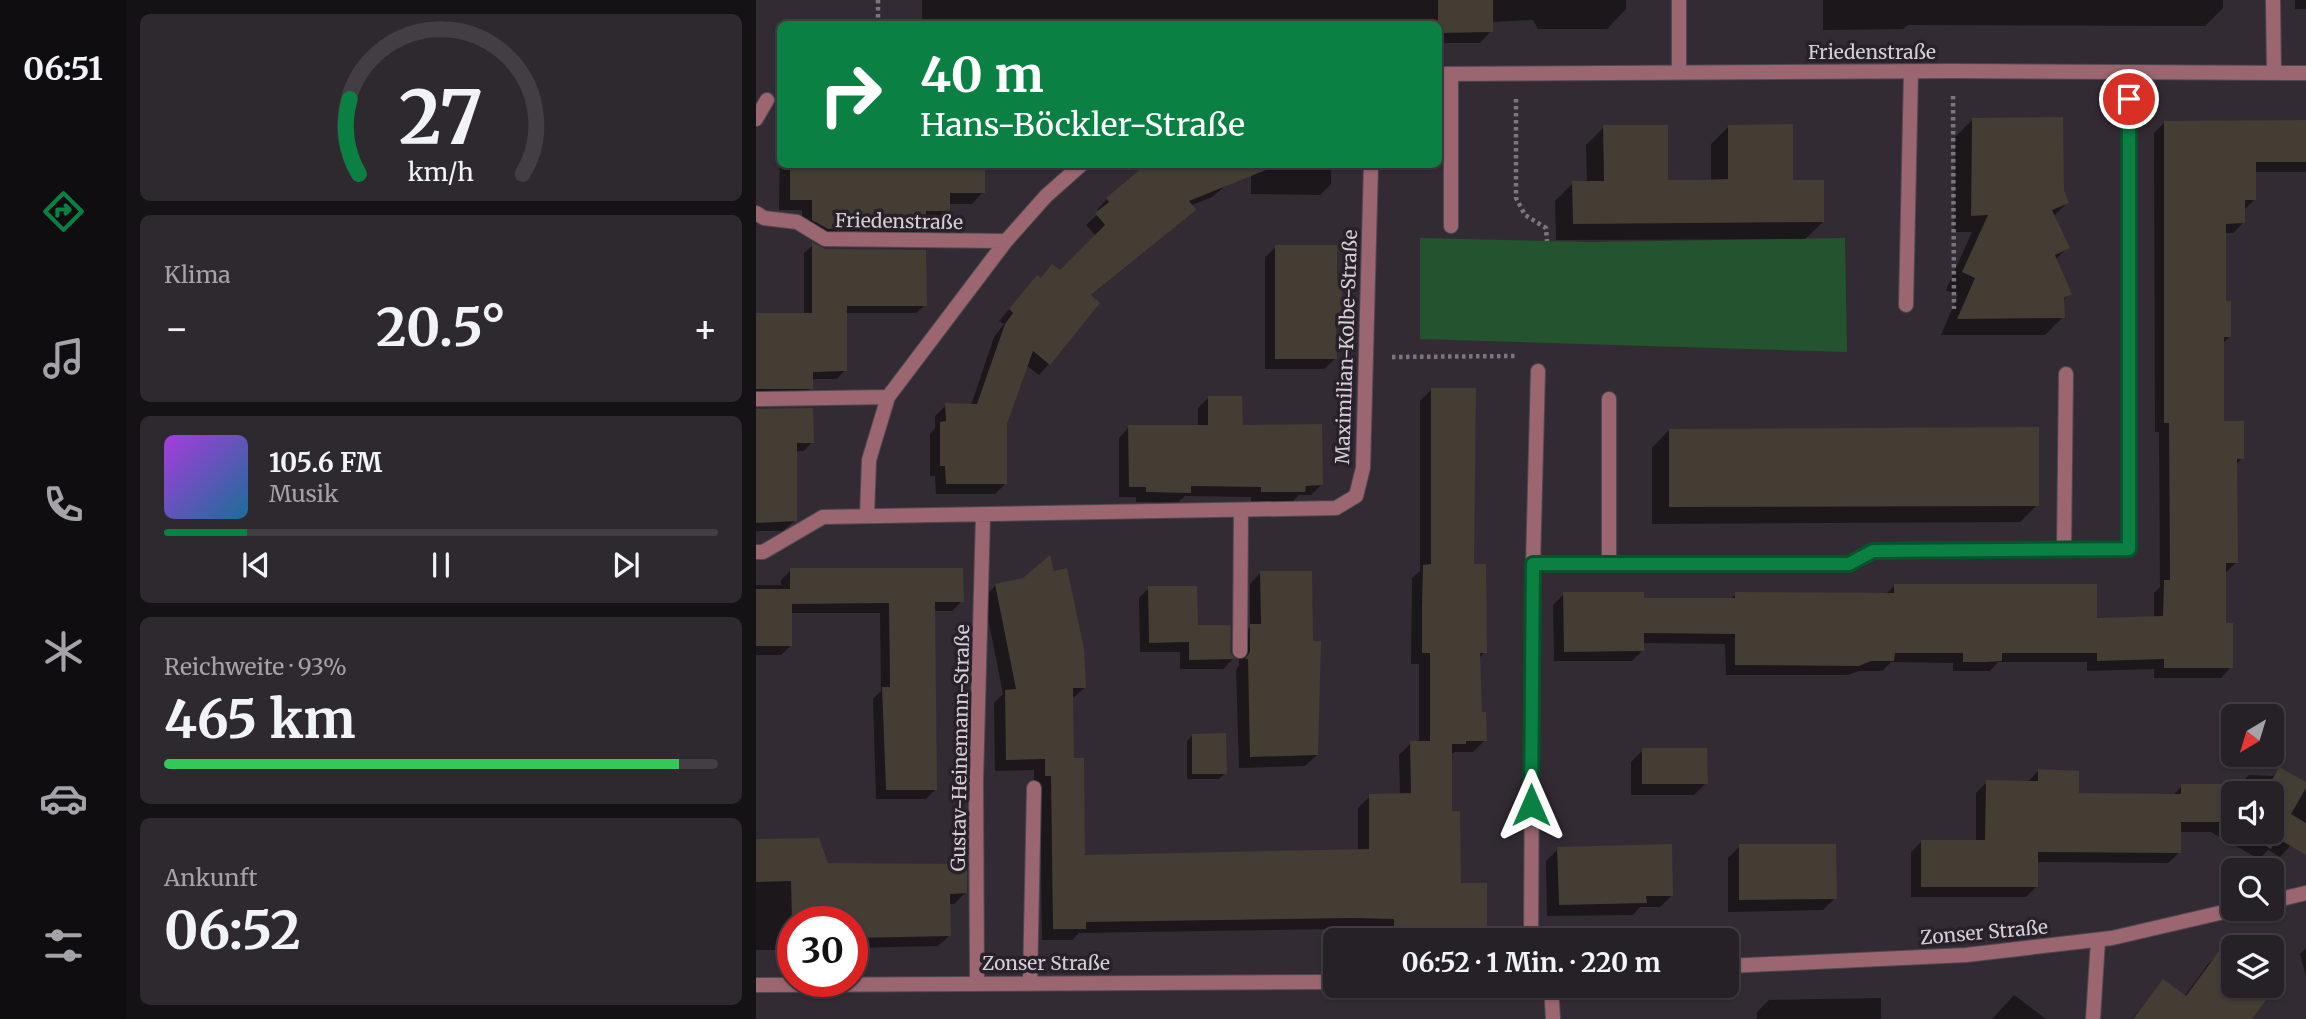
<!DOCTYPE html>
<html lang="de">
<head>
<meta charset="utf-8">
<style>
	body { margin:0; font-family:Merriweather,serif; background:#2e282f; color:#f1f3f6; height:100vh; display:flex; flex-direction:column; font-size:26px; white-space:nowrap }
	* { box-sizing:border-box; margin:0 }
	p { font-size:23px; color:#a4a3a7 }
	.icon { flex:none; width:38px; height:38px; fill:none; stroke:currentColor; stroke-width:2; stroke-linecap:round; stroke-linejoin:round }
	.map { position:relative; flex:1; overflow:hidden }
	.details { display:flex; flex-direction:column; gap:14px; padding:14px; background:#151215; width:630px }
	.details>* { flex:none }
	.banner { position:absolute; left:21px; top:21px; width:665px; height:147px; border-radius:10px; box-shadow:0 2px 5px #0004,0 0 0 2px #423e44; background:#0b8043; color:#fff; overflow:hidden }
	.needle { width:46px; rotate:218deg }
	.controls { position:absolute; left:1465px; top:704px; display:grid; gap:14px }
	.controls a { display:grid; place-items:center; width:63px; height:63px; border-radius:10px; background:#262027; box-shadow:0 2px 5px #0004,0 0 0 2px #423e44; font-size:35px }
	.speed { position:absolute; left:21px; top:906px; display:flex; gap:14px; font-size:35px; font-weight:700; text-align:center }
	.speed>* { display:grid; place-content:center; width:91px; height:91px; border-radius:50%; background:#262027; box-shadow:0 2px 5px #0004,0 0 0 2px #423e44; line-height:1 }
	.speed .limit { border:10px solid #d22; background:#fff; color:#111 }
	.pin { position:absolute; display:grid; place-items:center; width:60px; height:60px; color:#fff; margin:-30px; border:4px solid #fff; border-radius:50%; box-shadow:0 2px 7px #0007 }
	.me { position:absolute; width:77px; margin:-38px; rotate:0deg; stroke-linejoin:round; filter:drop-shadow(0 0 5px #0008) }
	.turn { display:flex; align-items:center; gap:24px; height:147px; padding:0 28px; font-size:32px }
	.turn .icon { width:91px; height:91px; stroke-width:2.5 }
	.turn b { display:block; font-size:49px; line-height:60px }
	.big { font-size:52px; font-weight:700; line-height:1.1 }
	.details .tile { flex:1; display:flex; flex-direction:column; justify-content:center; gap:10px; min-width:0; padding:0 24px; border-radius:10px; background:#2e282f }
	.details .dial { align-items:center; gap:0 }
	.dial svg { height:182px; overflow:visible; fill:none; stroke:#423e44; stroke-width:7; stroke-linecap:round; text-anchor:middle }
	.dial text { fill:#f1f3f6; stroke:none }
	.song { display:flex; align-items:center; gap:21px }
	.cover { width:84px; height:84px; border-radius:10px; background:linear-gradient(135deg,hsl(280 70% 55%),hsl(200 70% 35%)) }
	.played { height:7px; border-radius:4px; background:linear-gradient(90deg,#0b8043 15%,#423e44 15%) }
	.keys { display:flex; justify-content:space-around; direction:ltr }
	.heat { display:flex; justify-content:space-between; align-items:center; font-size:38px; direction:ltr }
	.charge { height:10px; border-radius:5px; background:linear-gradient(90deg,#34c759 93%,#423e44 0) }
	.trip { position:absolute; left:567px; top:928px; width:416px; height:70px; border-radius:10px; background:#262027; box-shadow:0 2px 5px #0004,0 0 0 2px #423e44; font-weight:700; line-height:70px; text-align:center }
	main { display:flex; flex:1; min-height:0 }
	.tabs { display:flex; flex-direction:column; width:126px; justify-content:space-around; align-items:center; background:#0f0d10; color:#a4a3a7 }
	.tabs .icon { width:49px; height:49px }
	.tabs .active { color:#0b8043 }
	.tabs b { font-size:32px; color:#f1f3f6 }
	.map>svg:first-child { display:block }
</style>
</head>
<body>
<main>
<nav class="tabs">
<b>06:51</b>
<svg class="icon active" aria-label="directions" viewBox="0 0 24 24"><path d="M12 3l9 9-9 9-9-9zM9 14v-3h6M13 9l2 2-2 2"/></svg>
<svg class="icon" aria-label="music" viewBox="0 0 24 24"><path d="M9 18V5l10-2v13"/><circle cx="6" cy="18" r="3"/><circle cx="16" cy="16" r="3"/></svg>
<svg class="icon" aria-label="phone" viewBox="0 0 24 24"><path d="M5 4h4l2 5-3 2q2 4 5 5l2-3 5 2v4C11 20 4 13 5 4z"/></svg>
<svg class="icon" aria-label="climate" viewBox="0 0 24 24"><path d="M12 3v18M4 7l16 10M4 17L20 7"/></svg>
<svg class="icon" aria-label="car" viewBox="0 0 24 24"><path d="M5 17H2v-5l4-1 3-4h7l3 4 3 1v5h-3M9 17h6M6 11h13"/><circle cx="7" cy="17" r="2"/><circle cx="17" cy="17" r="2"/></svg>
<svg class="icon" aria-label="filters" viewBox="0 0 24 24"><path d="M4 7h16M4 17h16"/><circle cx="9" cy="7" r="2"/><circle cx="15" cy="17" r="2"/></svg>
</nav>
<section class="details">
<div class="tile dial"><svg viewBox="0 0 100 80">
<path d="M14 69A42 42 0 1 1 86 69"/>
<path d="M14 69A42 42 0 0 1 10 36" stroke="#0b8043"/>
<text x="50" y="56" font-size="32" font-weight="700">27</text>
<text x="50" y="72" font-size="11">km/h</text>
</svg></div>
<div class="tile"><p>Klima</p>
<div class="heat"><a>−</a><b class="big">20.5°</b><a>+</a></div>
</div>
<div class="tile">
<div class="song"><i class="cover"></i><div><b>105.6 FM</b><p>Musik</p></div></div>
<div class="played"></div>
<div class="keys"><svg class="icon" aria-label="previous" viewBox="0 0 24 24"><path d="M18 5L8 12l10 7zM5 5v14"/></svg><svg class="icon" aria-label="pause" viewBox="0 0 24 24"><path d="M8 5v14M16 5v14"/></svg><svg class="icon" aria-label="next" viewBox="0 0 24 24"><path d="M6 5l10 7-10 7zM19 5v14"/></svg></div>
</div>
<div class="tile"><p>Reichweite · 93%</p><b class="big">465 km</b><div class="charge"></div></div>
<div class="tile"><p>Ankunft</p><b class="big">06:52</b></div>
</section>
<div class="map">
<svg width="1550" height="1019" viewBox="0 0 1550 1019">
	<rect width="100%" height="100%" fill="#332b34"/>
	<path fill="#24532f" d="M664 238 835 242 1089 238 1091 352 664 339Z"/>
	<path fill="#0007" fill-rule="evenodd" d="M166 0H870V9L851 29H782L777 20 735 22V31L724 43H682V24H166Z
		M1067 0H1467V8L1449 26 1152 25 1147 29 1067 30Z
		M1539 0H1550V9H1539Z
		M1216 120 1306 191 1311 203 1297 217 1312 247 1299 260 1314 293 1307 301V317L1289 335H1185L1202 295 1190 290 1216 232H1198L1199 137Z
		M1550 121V172H1498V200L1487 211V223L1477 233H1468V302L1473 337 1466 344V423L1486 458 1480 465V563L1469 573 1468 625 1475 667 1465 678H1398V669L1331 671V662H1242L1234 671H1197V663L1135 662 1126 671H1104L1091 675H970L969 644 887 643V650L876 661H798L797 605 808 594 886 599 974 600 980 594H1130L1139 585 1339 620 1398 618V593L1404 587 1403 432H1399L1398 133 1409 122Z
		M848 127 911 181 955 182V144L972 127 1035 182 1067 222 1049 239 800 240 799 201 817 183H831L830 145Z
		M24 142V164H227V192L216 204H192V210L181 222H169V230L157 241 46 231V210H23Z
		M436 164H575V184L564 195 495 194V165L456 197 431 207 432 214 421 225 334 296 293 364 283 375 270 365 249 423 250 483 239 494H180L179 476H174V434L179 428V416L190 405H215L238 337 248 324 243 321 281 277 284 279 304 272 340 236 330 225 343 213 341 210 351 199Z
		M57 245 169 305 160 313H89V370L81 379H55V388L47 396 0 397V315L48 314V253Z
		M520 247 579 282 584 324 579 329V359L568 369H509V257Z
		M676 389 717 566 729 652 723 658 724 713 729 740 717 752H699L694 755V812L703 885 730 928 718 940H627L626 930 583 929 323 933 316 940H286L284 787H278V770L239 771 238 703 247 694 228 598 239 586 328 688 315 700 316 760 327 856 602 851V808L614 796 644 795 643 755 655 743H663V664H655L656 578 664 571V401Z
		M453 397 485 426 565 485 555 495H543L537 501 495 502V497L429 496 422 502H380V497H363V438L373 427H442V408Z
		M0 410 56 442 48 451H39V520L27 531H0Z
		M913 430 1281 505 1264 522 896 524V448Z
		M35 570 206 601 196 611H178L180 789 170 799H120L117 699 125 691 124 613H35L34 646 25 655H0V585H25V580Z
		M505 572 561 755 549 766 483 768 480 670 483 665V638L494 627V584Z
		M393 588 473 652 477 659 467 669H424V652H384L383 598Z
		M436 736 469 773 463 779H431V741Z
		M887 750 950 783 938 795H875V762Z
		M1524 769 1550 784V844H1536L1524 857 1512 850 1503 859 1455 832H1423V853L1412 863 1280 862 1281 886 1270 897H1155V852L1166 841H1220V793L1231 782 1271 783 1282 771 1321 795 1416 796 1426 786H1482L1493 775 1517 776ZM1477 793H1516V831H1477Z
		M0 840 70 864 209 893 198 904H193V936L182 946 96 948V922H37V950H0Z
		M984 846 1079 898 1067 910 972 912V858Z
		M802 849 916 895 904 907H884L877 915 791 916 790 861Z
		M1550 948V976L1544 954Z
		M1464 952 1477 961V985L1494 1019H1376L1407 981 1428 997 1452 964Z
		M1258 995 1290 1019H1236Z
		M1125 998V1019H1001V1012L1013 1000Z"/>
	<path fill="#433d33" d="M682 0H737V32L682 33Z
		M1307 117 1308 190 1313 203 1296 210 1314 248 1299 255 1316 294 1308 298 1309 318 1201 319 1219 278 1206 272 1232 215 1215 216 1216 118Z
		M1550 120V162H1500V200H1489V223L1470 224V301H1475V337H1468V421H1488V459H1481L1482 563H1470V623H1477V668H1408V659L1341 661V653H1246V661L1229 662H1207V653H1139L1138 661H1115L1103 666 979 665V634L888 633V651L808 652 807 592H888V598H979V592L1138 593V584H1341V618L1407 616 1408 580H1414L1413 423H1408V121Z
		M1037 124V180H1068V222L817 224 816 181H848L847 125H912V180H942L972 179V125Z
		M34 164H229V193H194V211H170V230L72 229 56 220V200H34Z
		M391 164 520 166 433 201 440 210 335 295 344 303 294 365 277 351 251 424V484H190L189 466H184V422L190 421 189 403 221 404 249 324 257 313 253 309 281 275 285 278 296 264 304 270 349 225 339 213 353 202 350 198Z
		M56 242 69 249 170 250 171 306H91V371L57 372V389H0V313H56Z
		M519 245H581V280L586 281V325H580L581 359H519Z
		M675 388H720L718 564H730L731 653H724L726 712H730L731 741H710V744H696V811H704L705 883H731V929H638V919L596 918 330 922V929H297L295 776H289V759L250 760 249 690 260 689 239 584 267 578 294 555 298 571 311 568 328 649 330 688H317L318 758H328L329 855 613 849V794L655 793 654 741H674V653H666V606L667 565 675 564Z
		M452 396H486L487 425 566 424 567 485 550 486 549 492H505V487L435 486V493L390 492V487H373L372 425H452Z
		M57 408 58 443H41V521L0 523V409Z
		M1283 427V506L913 507V429Z
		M34 568H207L208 602H179L181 790H130L126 687H134L133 603 36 604V646H0V589H34Z
		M504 571H556L557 641H565L562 755 494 757 492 659H489L494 652V624H505Z
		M392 586H441L442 625H475L474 652 479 659 433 660V642L393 643Z
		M470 733 471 774H436V734Z
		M886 748H951L952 784H886Z
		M1523 767 1550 782V788L1535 814 1550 823V855L1521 838 1515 849 1486 833 1516 831V793H1509Z
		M1282 769 1323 771V793L1425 794V784H1477V822H1425V853L1282 852V887H1165V840H1229L1230 780 1282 781Z
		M63 838 72 863 211 864V893L194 894 195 936 96 938V922H36L35 881 0 882V839Z
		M916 844 917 896H890L891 903 803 905 801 847Z
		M983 844H1080L1081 899 983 900Z
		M1477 932V985H1521L1496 1019H1377L1407 979 1430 996Z"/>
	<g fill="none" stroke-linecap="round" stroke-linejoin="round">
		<defs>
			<path id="lane" d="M695 74V226
				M1150 305 1155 72
				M853 399V564
				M1308 549 1310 374
				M274 983 278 788
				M1337 1019 1342 940"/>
			<path id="street" d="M923 0V72
				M1517 0 1518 73
				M682 74 1196 71 1550 73
				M0 119 11 100
				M0 213 8 218 41 222 69 239 250 241
				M0 399 132 397
				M111 516 113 460 132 397 250 241 290 196 326 164
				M0 552H7L67 517 580 508 600 496 607 468 615 164
				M777 564H1093L1117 550 1373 549V73
				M484 651 485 510
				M1516 901 1550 893
				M775 940 777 564 782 371
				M971 966 1210 955 1356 938 1485 908
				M221 983 220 781 227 515
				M0 985 579 982
				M795 985 797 1019"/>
		</defs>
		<use href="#lane" stroke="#504951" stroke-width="16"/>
		<use href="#street" stroke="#504951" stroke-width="16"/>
		<path stroke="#7c757d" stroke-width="4.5" stroke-dasharray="3.5 3.5" stroke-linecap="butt" d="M122 0V24
			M1197 96 1198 309
			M760 99V198L769 215 790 228 791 241
			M636 357 760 356"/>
		<use href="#lane" stroke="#9b6670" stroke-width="14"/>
		<use href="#street" stroke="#9b6670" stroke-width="14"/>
	</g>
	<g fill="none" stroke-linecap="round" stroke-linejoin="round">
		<defs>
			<path id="route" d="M775 805 777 564H1093L1117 551 1373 549V99"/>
		</defs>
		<use href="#route" stroke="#07532c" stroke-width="18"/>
		<use href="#route" stroke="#0b8043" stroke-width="12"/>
	</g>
	<g text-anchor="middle" stroke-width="7" stroke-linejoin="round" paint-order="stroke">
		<g font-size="19" fill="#d5d0d6" stroke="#29212a">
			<text x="1116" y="59">Friedenstraße</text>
			<text transform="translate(143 221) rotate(1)" y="7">Friedenstraße</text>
			<text transform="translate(590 347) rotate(-88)" y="7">Maximilian-Kolbe-Straße</text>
			<text transform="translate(204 748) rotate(-89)" y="7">Gustav-Heinemann-Straße</text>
			<text transform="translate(1228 932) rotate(-5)" y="7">Zonser Straße</text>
			<text x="290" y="970">Zonser Straße</text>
		</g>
	</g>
</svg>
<div class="controls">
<a><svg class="needle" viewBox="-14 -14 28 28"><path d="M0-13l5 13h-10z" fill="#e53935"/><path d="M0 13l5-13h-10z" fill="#a4a3a7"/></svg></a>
<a><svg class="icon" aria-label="sound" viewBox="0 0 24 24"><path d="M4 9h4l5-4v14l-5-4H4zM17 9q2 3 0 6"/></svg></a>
<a><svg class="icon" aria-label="search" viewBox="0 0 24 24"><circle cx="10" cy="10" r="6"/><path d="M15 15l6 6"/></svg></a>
<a><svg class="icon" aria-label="layers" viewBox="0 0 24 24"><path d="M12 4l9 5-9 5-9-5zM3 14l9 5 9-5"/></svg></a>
</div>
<div class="speed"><div class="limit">30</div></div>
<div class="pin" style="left:1373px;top:99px;background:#d93025"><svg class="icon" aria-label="arrive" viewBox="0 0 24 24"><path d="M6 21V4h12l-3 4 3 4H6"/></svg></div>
<svg class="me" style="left:775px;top:805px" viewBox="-20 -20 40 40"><path d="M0-17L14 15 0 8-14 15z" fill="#0b8043" stroke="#fff" stroke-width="4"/></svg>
<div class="trip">06:52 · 1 Min. · 220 m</div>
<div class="banner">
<div class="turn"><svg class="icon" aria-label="right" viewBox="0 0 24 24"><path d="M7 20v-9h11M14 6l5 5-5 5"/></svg><div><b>40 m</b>Hans-Böckler-Straße</div></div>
</div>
</div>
</main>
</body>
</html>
